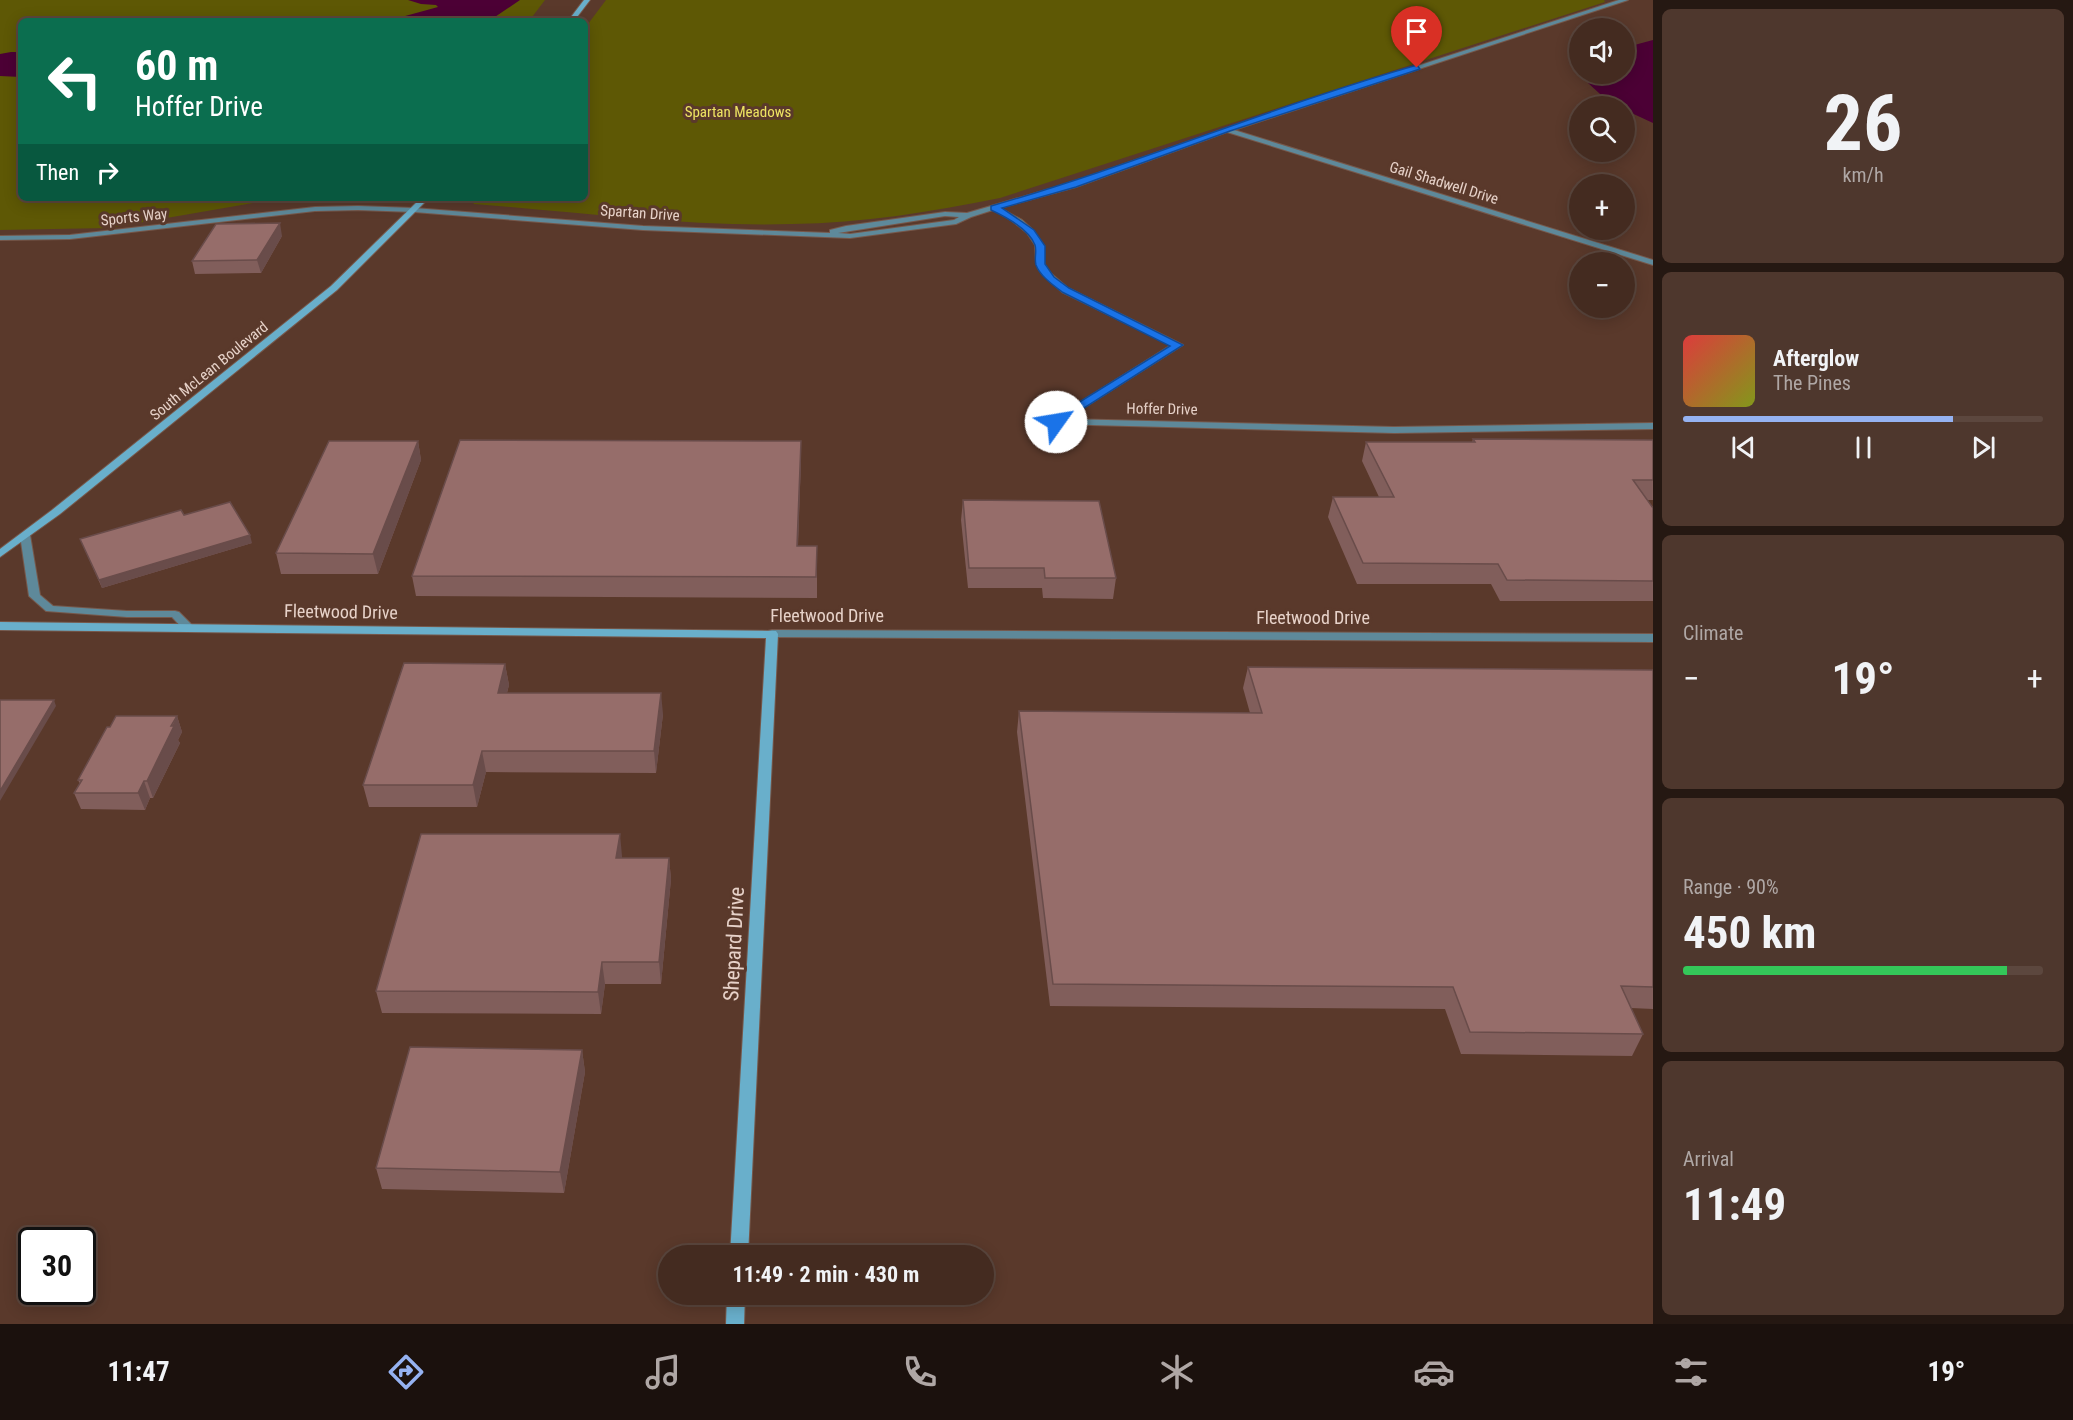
<!DOCTYPE html>
<html lang="en">
<head>
<meta charset="utf-8">
<style>
	body { margin:0; font-family:"Roboto Condensed",sans-serif; background:#4e372d; color:#f1f3f6; height:100vh; display:flex; flex-direction:column; font-size:22px; white-space:nowrap }
	* { box-sizing:border-box; margin:0 }
	p { font-size:20px; color:#afa7a5 }
	.icon { flex:none; width:33px; height:33px; fill:none; stroke:currentColor; stroke-width:2; stroke-linecap:round; stroke-linejoin:round }
	.map { position:relative; flex:1; overflow:hidden }
	.side { display:flex; flex-direction:column; gap:9px; padding:9px; background:#251812; width:420px }
	.side>* { flex:none }
	.top-card { position:absolute; left:18px; top:18px; width:570px; height:183px; border-radius:9px; box-shadow:0 3px 15px #0003,0 0 0 2px #5c473e; background:#0b6e4f; color:#fff; overflow:hidden }
	.fabs { position:absolute; left:1569px; top:18px; display:grid; gap:12px }
	.fabs a { display:grid; place-items:center; width:66px; height:66px; border-radius:50%; background:#442b20; box-shadow:0 3px 15px #0003,0 0 0 2px #5c473e; font-size:30px }
	.speed { position:absolute; left:18px; top:1227px; display:flex; gap:12px; font-size:30px; font-weight:700; text-align:center }
	.speed>* { display:grid; place-content:center; width:78px; height:78px; border-radius:50%; background:#442b20; box-shadow:0 3px 15px #0003,0 0 0 2px #5c473e; line-height:1 }
	.speed .limit { border:3px solid #111; border-radius:9px; background:#fff; color:#111 }
	.pin { position:absolute; display:grid; place-items:center; width:51px; height:51px; color:#fff; margin:-62px -26px; border-radius:50% 50% 50% 0; rotate:-45deg; box-shadow:0 0 6px #0007 }
	.pin .icon { rotate:45deg }
	.me { position:absolute; width:66px; margin:-33px; rotate:58deg; stroke-linejoin:round; filter:drop-shadow(0 0 4px #0008) }
	.turn { display:flex; align-items:center; gap:21px; height:126px; padding:0 18px; font-size:27px }
	.turn .icon { width:78px; height:78px; stroke-width:2.5 }
	.turn b { display:block; font-size:42px; line-height:51px }
	.then { display:flex; align-items:center; height:57px; padding:0 18px; background:#0003; gap:12px; font-size:22px }
	.big { font-size:45px; font-weight:700; line-height:1.1 }
	.side .tile { flex:1; display:flex; flex-direction:column; justify-content:center; gap:9px; min-width:0; padding:0 21px; border-radius:9px; background:#4e372d }
	.side .dial { align-items:center; gap:0 }
	.dial b { font-size:78px; line-height:1 }
	.song { display:flex; align-items:center; gap:18px }
	.cover { width:72px; height:72px; border-radius:9px; background:linear-gradient(135deg,hsl(0 70% 55%),hsl(70 70% 35%)) }
	.played { height:6px; border-radius:3px; background:linear-gradient(90deg,#95b2f1 75%,#5c473e 75%) }
	.keys { display:flex; justify-content:space-around; direction:ltr }
	.heat { display:flex; justify-content:space-between; align-items:center; font-size:33px; direction:ltr }
	.charge { height:9px; border-radius:4px; background:linear-gradient(90deg,#34c759 90%,#5c473e 0) }
	.trip { position:absolute; left:658px; top:1245px; width:336px; height:60px; border-radius:30px; background:#442b20; box-shadow:0 3px 15px #0003,0 0 0 2px #5c473e; font-weight:700; line-height:60px; text-align:center }
	.dock { display:flex; height:96px; justify-content:space-around; align-items:center; background:#1b110d; color:#afa7a5 }
	.dock .icon { width:42px; height:42px }
	.dock .current { color:#95b2f1 }
	.dock b { font-size:27px; color:#f1f3f6 }
	main { display:flex; flex:1; min-height:0 }
	.map>svg:first-child { display:block }
</style>
</head>
<body>
<main>
<div class="map">
<svg width="1653" height="1324" viewBox="0 0 1653 1324">
	<rect width="100%" height="100%" fill="#5a392b"/>
	<path fill="#5e5805" d="M0 0H545L529 21H21V198H298L265 201 109 228 0 230Z
		M606 0H1604L1605 2 1000 198C931 212 863 223 792 224 686 227 579 212 474 204L469 198H585V28Z"/>
	<path fill="#4c0035" d="M408 0H520L489 21H387L438 7 436 5 421 4Z
		M1653 40V123L1625 110 1624 106 1611 104 1588 83 1593 74H1624L1625 53 1627 47Z
		M11 52H21V77L0 76V54Z"/>
	<g fill="none" stroke-linecap="round" stroke-linejoin="round">
		<defs>
			<path id="street" d="M1619 0H1628L1234 130 1653 260V265L1227 132 1076 187 1000 208 1022 220 1033 230 1043 245 1044 262 1047 270 1068 288 1183 345 1066 419 1394 427 1653 423V429L1394 433 1052 424V420L1171 345 1062 292 1039 270 1036 262 1035 245 1027 233 1011 220 993 210 971 217 956 224 850 238 643 230 414 212 358 210 315 211 70 239 0 240V236L70 235 315 207 358 206 414 208 643 226 830 233V230L846 226 945 212 967 213 1070 183 1225 129ZM945 216 959 217 954 220 850 234 838 233Z
				M25 532 30 535 40 595 53 606 127 611H175L179 612 195 628 193 631H185L172 617H127L46 611 29 596 20 535Z
				M772 630 1653 634V642L768 637 766 634 768 631Z"/>
			<path id="secondary" d="M584 0H590L574 21H568Z
				M421 198H429L337 290 60 514 0 557V549L52 510 331 286Z
				M0 622 776 631 778 634 748 1256H730L766 638 0 630Z
				M727 1294H745L744 1324H726Z"/>
		</defs>
		<use href="#street" stroke="#76584b" stroke-width="2"/>
		<use href="#secondary" stroke="#76584b" stroke-width="2"/>
		<use href="#street" fill="#5e899a" fill-rule="evenodd"/>
		<use href="#secondary" fill="#69afcb" fill-rule="evenodd"/>
	</g>
	<path fill="#815e5b" d="M282 236 261 273 195 274 192 261Z
		M1473 439 1653 440V500H1647L1653 508V601H1500L1491 584H1357L1328 517 1333 497H1379L1362 461 1366 442H1472Z
		M418 441 421 460 378 574H281L276 553Z
		M801 441V460L798 546H817V598L416 596 412 576Z
		M963 500 1116 578 1113 599 1043 598 1042 588H968L961 520Z
		M184 515 252 543 102 588 80 539Z
		M505 664 509 685 507 693 663 714 656 773 486 772 477 807H369L363 785Z
		M1248 667 1653 670V1009L1631 1008 1643 1034 1632 1056 1461 1054 1445 1009 1050 1006 1017 732 1019 711 1250 713 1243 688Z
		M177 716 182 732 178 740 180 743 153 798H150L145 810 81 809 74 793 80 784 78 780 110 727Z
		M622 856V858H669L671 879 661 984H605L601 1014 382 1013 376 991Z
		M582 1050 585 1072 564 1193 382 1189 376 1168Z"/>
	<path fill="#694c4a" d="M280 223 282 236 261 273 257 260Z
		M418 441 421 460 378 574 373 554Z
		M801 441V460L797 566V546Z
		M250 535 252 543 102 588 99 580Z
		M505 664 509 685 501 714 498 693Z
		M661 693 663 714 656 773 654 751Z
		M54 700 56 706 0 801V791Z
		M177 716 182 732 178 740 180 743 153 798 147 781Z
		M482 751 486 772 477 807 473 785Z
		M144 781 150 798 145 810 138 793Z
		M620 834 622 856 619 879 616 858Z
		M669 858 671 879 661 984 659 962Z
		M602 962 605 984 601 1014 598 992Z
		M582 1050 585 1072 564 1193 560 1172Z"/>
	<path fill="#966d6a" stroke="#694c4a" stroke-width="1.5" d="M280 223 257 260 192 261 216 224Z
		M1473 439 1653 440V480H1633L1653 508V581L1507 580 1498 564 1363 563 1333 497H1394L1366 442H1475Z
		M460 440 801 441 797 546H817L816 577 412 576Z
		M329 441H418L373 554 276 553Z
		M963 500 1099 501 1116 578H1045L1044 568H969Z
		M230 502 250 535 99 580 80 539 181 510 184 515Z
		M404 663 505 664 498 693H661L654 751H482L473 785H363Z
		M1248 667 1653 670V987L1621 986 1643 1034 1470 1032 1453 987 1053 984 1019 711 1262 713Z
		M0 700H54L0 791Z
		M116 716H177L171 726H174L147 781H144L138 793H74L82 780H78L107 727H110Z
		M421 834H620L616 858H669L659 962H602L598 992 376 991Z
		M410 1047 582 1050 560 1172 376 1168Z"/>
	<path fill="#1a73e8" stroke="#114b97" stroke-width="1.5" d="M1417 65 1420 69 1230 131 1076 187 1002 208 1034 230 1045 246V264L1054 277 1069 288 1183 345 1059 424H1052V419L1170 346 1062 292C1053 285 1040 276 1036 265 1034 259 1037 251 1035 245 1029 229 1006 217 991 210V206C1135 165 1273 106 1417 65Z"/>
	<g text-anchor="middle" stroke-width="6" stroke-linejoin="round" paint-order="stroke">
		<g font-size="15" fill="#eee462" stroke="#5a392b">
			<text x="738" y="117">Spartan Meadows</text>
		</g>
		<g font-size="15" fill="#e7d2c9" stroke="#5a392b">
			<text transform="translate(1444 183) rotate(17)" y="5">Gail Shadwell Drive</text>
			<text transform="translate(640 213) rotate(4)" y="5">Spartan Drive</text>
			<text transform="translate(134 217) rotate(-6)" y="5">Sports Way</text>
			<text transform="translate(209 371) rotate(-39)" y="5">South McLean Boulevard</text>
			<text transform="translate(1162 409) rotate(1)" y="5">Hoffer Drive</text>
		</g>
		<g font-size="18" fill="#e7d2c9" stroke="#5a392b">
			<text transform="translate(341 612) rotate(1)" y="6">Fleetwood Drive</text>
			<text x="827" y="622">Fleetwood Drive</text>
			<text x="1313" y="624">Fleetwood Drive</text>
		</g>
		<g font-size="21" fill="#e7d2c9" stroke="#5a392b">
			<text transform="translate(734 944) rotate(-87)" y="7">Shepard Drive</text>
		</g>
	</g>
</svg>
<div class="fabs">
<a><svg class="icon" aria-label="sound" viewBox="0 0 24 24"><path d="M4 9h4l5-4v14l-5-4H4zM17 9q2 3 0 6"/></svg></a>
<a><svg class="icon" aria-label="search" viewBox="0 0 24 24"><circle cx="10" cy="10" r="6"/><path d="M15 15l6 6"/></svg></a>
<a>+</a>
<a>−</a>
</div>
<div class="speed"><div class="limit">30</div></div>
<div class="pin" style="left:1417px;top:68px;background:#d93025"><svg class="icon" aria-label="arrive" viewBox="0 0 24 24"><path d="M6 21V4h12l-3 4 3 4H6"/></svg></div>
<svg class="me" style="left:1056px;top:422px" viewBox="-20 -20 40 40"><circle r="19" fill="#fff"/><path d="M0-13L10 11 0 6-10 11z" fill="#1a73e8"/></svg>
<div class="trip">11:49 · 2 min · 430 m</div>
<div class="top-card">
<div class="turn"><svg class="icon" aria-label="left" viewBox="0 0 24 24"><path d="M17 20v-9H6M10 6l-5 5 5 5"/></svg><div><b>60 m</b>Hoffer Drive</div></div>
<div class="then">Then<svg class="icon" aria-label="right" viewBox="0 0 24 24"><path d="M7 20v-9h11M14 6l5 5-5 5"/></svg></div>
</div>
</div>
<section class="side">
<div class="tile dial"><b>26</b><p>km/h</p></div>
<div class="tile">
<div class="song"><i class="cover"></i><div><b>Afterglow</b><p>The Pines</p></div></div>
<div class="played"></div>
<div class="keys"><svg class="icon" aria-label="previous" viewBox="0 0 24 24"><path d="M18 5L8 12l10 7zM5 5v14"/></svg><svg class="icon" aria-label="pause" viewBox="0 0 24 24"><path d="M8 5v14M16 5v14"/></svg><svg class="icon" aria-label="next" viewBox="0 0 24 24"><path d="M6 5l10 7-10 7zM19 5v14"/></svg></div>
</div>
<div class="tile"><p>Climate</p>
<div class="heat"><a>−</a><b class="big">19°</b><a>+</a></div>
</div>
<div class="tile"><p>Range · 90%</p><b class="big">450 km</b><div class="charge"></div></div>
<div class="tile"><p>Arrival</p><b class="big">11:49</b></div>
</section>
</main>
<nav class="dock">
<b>11:47</b>
<svg class="icon current" aria-label="directions" viewBox="0 0 24 24"><path d="M12 3l9 9-9 9-9-9zM9 14v-3h6M13 9l2 2-2 2"/></svg>
<svg class="icon" aria-label="music" viewBox="0 0 24 24"><path d="M9 18V5l10-2v13"/><circle cx="6" cy="18" r="3"/><circle cx="16" cy="16" r="3"/></svg>
<svg class="icon" aria-label="phone" viewBox="0 0 24 24"><path d="M5 4h4l2 5-3 2q2 4 5 5l2-3 5 2v4C11 20 4 13 5 4z"/></svg>
<svg class="icon" aria-label="climate" viewBox="0 0 24 24"><path d="M12 3v18M4 7l16 10M4 17L20 7"/></svg>
<svg class="icon" aria-label="car" viewBox="0 0 24 24"><path d="M5 17H2v-5l4-1 3-4h7l3 4 3 1v5h-3M9 17h6M6 11h13"/><circle cx="7" cy="17" r="2"/><circle cx="17" cy="17" r="2"/></svg>
<svg class="icon" aria-label="filters" viewBox="0 0 24 24"><path d="M4 7h16M4 17h16"/><circle cx="9" cy="7" r="2"/><circle cx="15" cy="17" r="2"/></svg>
<b>19°</b>
</nav>
</body>
</html>
